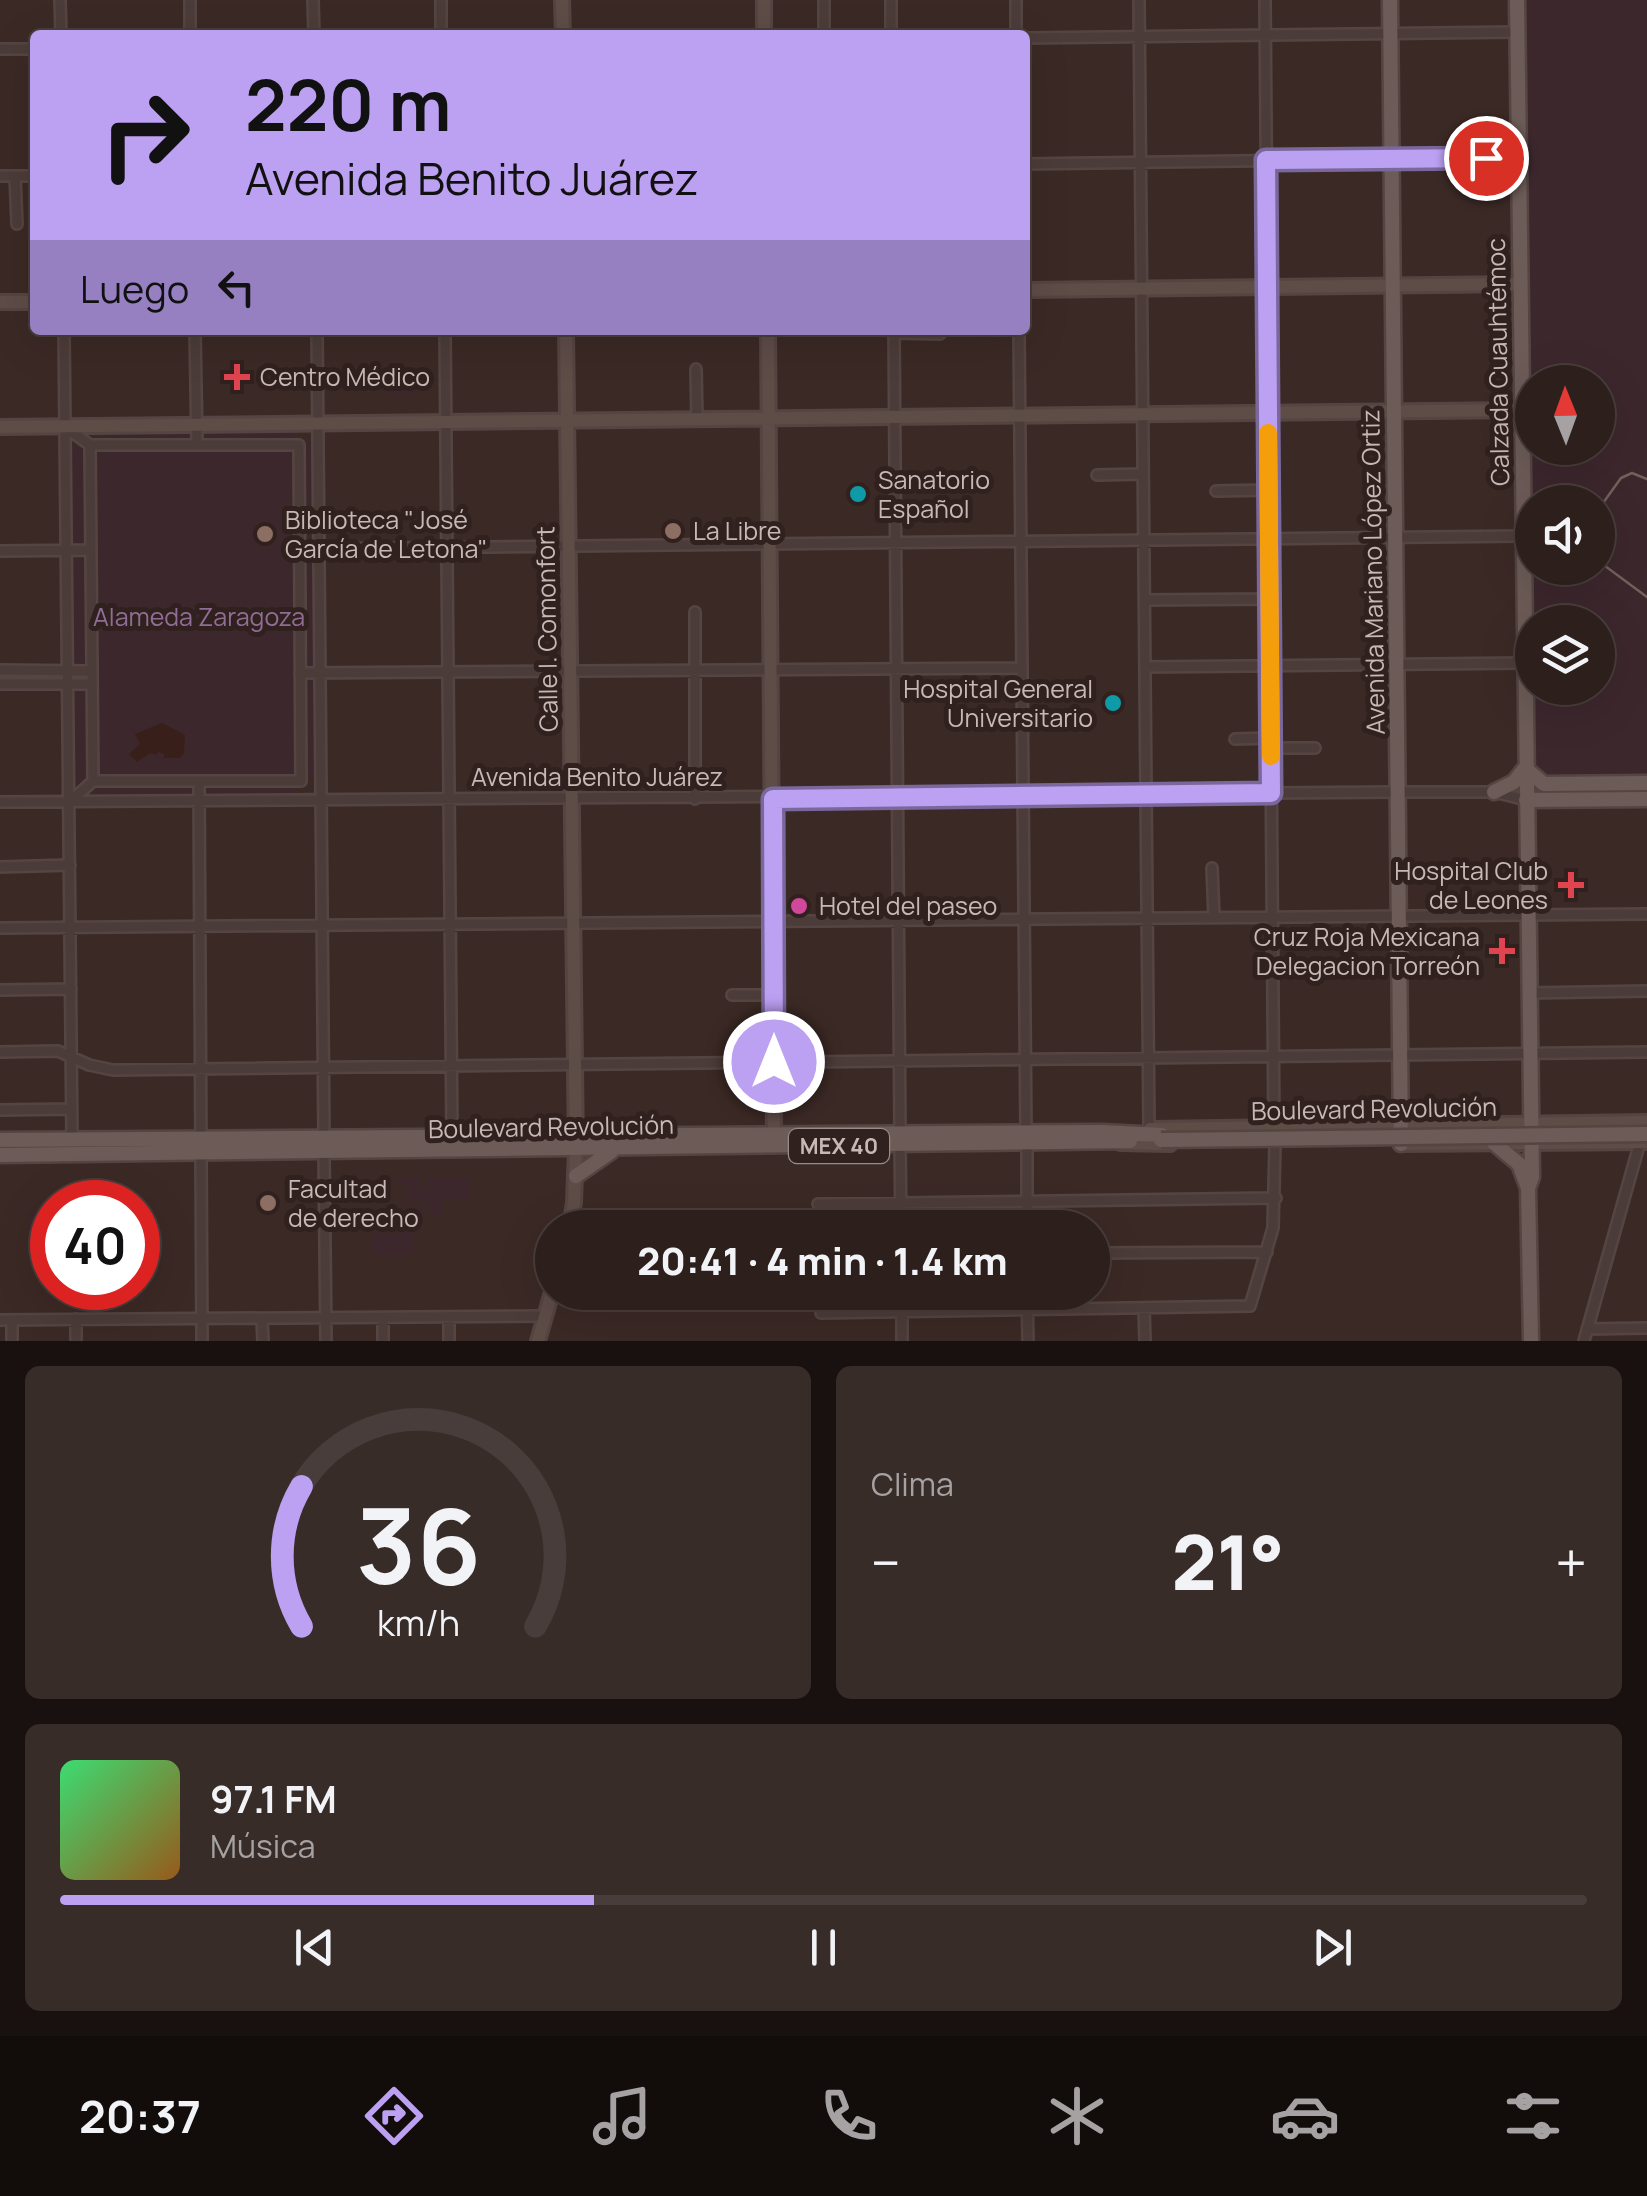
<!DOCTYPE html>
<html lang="es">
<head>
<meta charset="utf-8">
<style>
	body { margin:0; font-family:Manrope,sans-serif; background:#382c29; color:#f1f3f6; height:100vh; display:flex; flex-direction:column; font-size:38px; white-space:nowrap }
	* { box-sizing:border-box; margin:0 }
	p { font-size:32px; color:#a6a2a3 }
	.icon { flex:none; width:55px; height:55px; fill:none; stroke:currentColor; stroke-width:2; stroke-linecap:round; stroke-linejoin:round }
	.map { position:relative; height:1341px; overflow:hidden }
	.sheet { display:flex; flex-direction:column; gap:25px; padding:25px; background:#18110f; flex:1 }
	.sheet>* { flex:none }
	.top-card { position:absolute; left:30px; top:30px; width:1000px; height:305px; border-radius:10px; box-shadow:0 10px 40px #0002,0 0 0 2px #483d3b; background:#bca0f2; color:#111; overflow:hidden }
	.needle { width:65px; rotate:359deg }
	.fabs { position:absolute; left:1515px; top:365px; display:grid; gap:20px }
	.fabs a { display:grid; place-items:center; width:100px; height:100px; border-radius:50%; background:#2c1f1c; box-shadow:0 10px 40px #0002,0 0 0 2px #483d3b; font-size:50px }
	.speed { position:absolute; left:30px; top:1180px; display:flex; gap:20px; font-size:50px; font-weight:700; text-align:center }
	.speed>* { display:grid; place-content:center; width:130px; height:130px; border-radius:50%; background:#2c1f1c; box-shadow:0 10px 40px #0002,0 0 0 2px #483d3b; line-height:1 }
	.speed .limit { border:15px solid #d22; background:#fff; color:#111 }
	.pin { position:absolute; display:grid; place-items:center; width:85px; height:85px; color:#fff; margin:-42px; border:5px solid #fff; border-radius:50%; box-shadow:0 2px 10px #0007 }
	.me { position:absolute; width:110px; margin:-55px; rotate:0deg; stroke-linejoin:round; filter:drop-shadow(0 0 8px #0008) }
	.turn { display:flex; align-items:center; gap:35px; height:210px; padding:0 50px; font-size:45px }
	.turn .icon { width:130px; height:130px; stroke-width:2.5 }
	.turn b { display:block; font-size:70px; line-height:85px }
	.then { display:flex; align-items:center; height:95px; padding:0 50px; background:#0003; gap:20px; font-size:38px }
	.big { font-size:75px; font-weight:800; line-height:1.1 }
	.sheet .widget { flex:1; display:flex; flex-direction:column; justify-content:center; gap:15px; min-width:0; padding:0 35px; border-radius:15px; background:#382c29 }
	.sheet .dial { align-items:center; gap:0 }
	.dial svg { height:260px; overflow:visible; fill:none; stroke:#483d3b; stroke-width:7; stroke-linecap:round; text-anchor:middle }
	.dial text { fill:#f1f3f6; stroke:none }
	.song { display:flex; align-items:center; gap:30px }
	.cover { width:120px; height:120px; border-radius:15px; background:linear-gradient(135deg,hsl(140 70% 55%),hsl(30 70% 35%)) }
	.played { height:10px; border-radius:5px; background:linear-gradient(90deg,#bca0f2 35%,#483d3b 35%) }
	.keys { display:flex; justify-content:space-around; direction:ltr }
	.heat { display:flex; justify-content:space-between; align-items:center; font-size:55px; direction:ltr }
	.sheet .tiles { flex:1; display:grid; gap:25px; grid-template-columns:1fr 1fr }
	.widget:last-child { grid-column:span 2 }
	.trip { position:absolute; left:535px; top:1210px; width:575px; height:100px; border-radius:50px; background:#2c1f1c; box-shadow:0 10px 40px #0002,0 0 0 2px #483d3b; font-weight:800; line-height:100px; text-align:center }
	.dock { display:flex; height:160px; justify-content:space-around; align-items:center; background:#120c0b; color:#a6a2a3 }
	.dock .icon { width:70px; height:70px }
	.dock .active { color:#bca0f2 }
	.dock b { font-size:45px; color:#f1f3f6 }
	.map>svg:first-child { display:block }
</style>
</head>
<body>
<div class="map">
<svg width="1647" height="1341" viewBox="0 0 1647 1341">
	<rect width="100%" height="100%" fill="#3b2925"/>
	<path fill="#3c272d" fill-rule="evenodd" d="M1520 0H1647V780L1533 777ZM1532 382H1598V448H1532ZM1532 502H1598V568H1532ZM1532 622H1598V688H1532Z
		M415 367 416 394 390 395 389 368Z
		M89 428H295V442L90 443Z
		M316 443 317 668 305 669 316 675 318 779 307 778 306 783H296L295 797 97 799 92 452 300 450 301 445Z
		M67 448H89L88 546 68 547Z
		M68 553H88L89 667H71Z
		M65 662 66 692 0 693V663Z
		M70 680 90 681 89 779 70 784Z
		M397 1177H420L428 1198V1178H470V1199H441L442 1216 429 1214 428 1202 407 1201 406 1184H398Z
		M422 1207 424 1217H414L413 1254 371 1256 372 1233 406 1234V1218L397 1209Z
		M52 1210V1247L31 1242 28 1212Z"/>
	<path fill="#381f19" d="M162 723 185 735 184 753 180 758H163L165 754 158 752 156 755 150 753 137 762 129 754 140 744 135 734Z"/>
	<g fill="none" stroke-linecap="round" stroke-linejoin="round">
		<defs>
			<path id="street" d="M60 0 61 35
				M190 0V35
				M313 0 314 35
				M441 0V35
				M824 0V35
				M891 0V35
				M1016 0V35
				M1139 0 1149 1129
				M1265 0 1274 1127
				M1025 38 1517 32
				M0 49H35
				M1025 164 1518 157
				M0 176H35
				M15 176 17 224
				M64 330 72 1139
				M195 330 197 445
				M317 330 324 1138
				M445 330 452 1137
				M894 330 900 1133
				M1019 330 1026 1133
				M894 333 940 334
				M696 369 697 419
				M65 427 90 445
				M90 445H299L301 781H93
				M1097 475 1143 474
				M1216 491 1269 490
				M300 549 1522 536
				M0 551 91 550
				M1144 600 1270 599
				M695 612V799
				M1145 667 1524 663
				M0 670 92 671
				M300 673 1022 668
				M0 684H92
				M1235 739 1271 738
				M1271 748H1315
				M199 781 202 1341
				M0 802 1398 792H1494L1526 800
				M70 802 93 781 90 445
				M0 867 70 865
				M1212 868 1214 917
				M0 928 1647 914
				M0 990 71 989
				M1528 993 1647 991
				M732 995H774
				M0 1052 58 1051 89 1065 113 1070 1647 1052
				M0 1110 72 1109
				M1027 1144V1228
				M900 1146 901 1228
				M324 1152 326 1341
				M818 1204 1276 1198
				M1092 1253 1267 1252
				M902 1292V1341
				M1027 1292 1028 1341
				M1144 1308 1145 1341
				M821 1313 1250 1306 1273 1228 1275 1145
				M76 1319V1341
				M262 1319 263 1341
				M0 1320 546 1316
				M1587 1329 1647 1328
				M12 1341V1320
				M383 1341V1318
				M449 1341V1317
				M1584 1341 1640 1142"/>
			<path id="secondary" d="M562 0 563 35
				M764 0V35
				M1025 290 1519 284
				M0 302H35
				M566 330 576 1149 574 1202 570 1228
				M768 330 774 1134
				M0 427 1521 410
				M1150 1129 1647 1122
				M1120 1143 1170 1144
				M1400 1144 1647 1142
				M538 1341 552 1292"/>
			<path id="primary" d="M1390 0 1401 1144
				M1517 0 1532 1177 1528 1188 1531 1341
				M1494 792 1514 782 1525 768 1544 784 1647 783
				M1526 800 1647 799
				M0 1140 1102 1132 1162 1135
				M1494 1143 1519 1164 1528 1188
				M0 1155 1130 1141
				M576 1176 612 1151"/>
		</defs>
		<use href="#street" stroke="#554542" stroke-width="14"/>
		<use href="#secondary" stroke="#554542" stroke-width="18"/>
		<use href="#primary" stroke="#554542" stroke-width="19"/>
		<use href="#street" stroke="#4c3c39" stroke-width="9"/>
		<use href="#secondary" stroke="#5e4c47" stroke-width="12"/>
		<use href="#primary" stroke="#6c5b57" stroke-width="14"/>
		<path stroke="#72605b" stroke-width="2.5" d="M1598 510 1621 478 1632 473 1647 479
			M1598 554 1601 563 1647 597"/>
		<defs>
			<path id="primary-bridge" d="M1161 1140 1647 1134"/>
		</defs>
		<use href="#primary-bridge" stroke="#554542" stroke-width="19" stroke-linecap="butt"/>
		<use href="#primary-bridge" stroke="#6c5b57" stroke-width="14"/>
	</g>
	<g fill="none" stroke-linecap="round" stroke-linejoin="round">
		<defs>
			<path id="route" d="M774 1062 773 799 1271 793 1266 160 1486 158"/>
		</defs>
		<use href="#route" stroke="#7a689d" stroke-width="25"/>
		<use href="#route" stroke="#bca0f2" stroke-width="18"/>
		<path stroke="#f59e0b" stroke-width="18" d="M1268 433 1271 756"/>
	</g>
	<g fill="#e0444e" stroke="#31211e" stroke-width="4">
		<path d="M232 362h10v10h10v10h-10v10h-10v-10h-10v-10h10z"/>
		<path d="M1566 870h10v10h10v10h-10v10h-10v-10h-10v-10h10z"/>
		<path d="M1497 936h10v10h10v10h-10v10h-10v-10h-10v-10h10z"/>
	</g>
	<g fill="#0f9aa8" stroke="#31211e" stroke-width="4">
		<circle cx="858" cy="494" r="10"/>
		<circle cx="1113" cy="703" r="10"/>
	</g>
	<g fill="#8d6e63" stroke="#31211e" stroke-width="4">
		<circle cx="673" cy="531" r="10"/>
		<circle cx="265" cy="534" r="10"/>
		<circle cx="268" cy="1203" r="10"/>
	</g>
	<circle fill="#d1479c" stroke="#31211e" stroke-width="4" cx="799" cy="906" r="10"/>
	<g text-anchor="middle" stroke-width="10" stroke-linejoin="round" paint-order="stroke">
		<rect fill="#31211e" stroke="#9a8b88" stroke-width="2.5" x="789" y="1129" width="100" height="34" rx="8"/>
		<g font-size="22" font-weight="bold" fill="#c7b8b5">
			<text x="839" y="1154">MEX 40</text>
		</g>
		<g font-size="25" fill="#c7b8b5" stroke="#31211e">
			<text transform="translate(1498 362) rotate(-91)" y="9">Calzada Cuauhtémoc</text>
			<text transform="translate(1373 572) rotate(-91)" y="9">Avenida Mariano López Ortiz</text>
			<text transform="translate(547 629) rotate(-91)" y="9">Calle I. Comonfort</text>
			<text x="597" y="786">Avenida Benito Juárez</text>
			<text transform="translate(1374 1109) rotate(-1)" y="9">Boulevard Revolución</text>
			<text transform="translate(551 1127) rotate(-1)" y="9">Boulevard Revolución</text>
		</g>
		<g font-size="25" fill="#c7b8b5" stroke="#31211e" text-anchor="start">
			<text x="260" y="386">Centro Médico</text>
			<text x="878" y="489">Sanatorio<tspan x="878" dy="29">Español</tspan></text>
			<text x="285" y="529">Biblioteca "José<tspan x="285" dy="29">García de Letona"</tspan></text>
			<text x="693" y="540">La Libre</text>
			<text x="1093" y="698" text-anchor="end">Hospital General<tspan x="1093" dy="29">Universitario</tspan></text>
			<text x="1548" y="880" text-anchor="end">Hospital Club<tspan x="1548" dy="29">de Leones</tspan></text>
			<text x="819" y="915">Hotel del paseo</text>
			<text x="1480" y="946" text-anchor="end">Cruz Roja Mexicana<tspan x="1480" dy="29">Delegacion Torreón</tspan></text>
			<text x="288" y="1198">Facultad<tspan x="288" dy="29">de derecho</tspan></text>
		</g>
		<g font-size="25" fill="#8f6d96" stroke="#31211e">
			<text x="199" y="626">Alameda Zaragoza</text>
		</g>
	</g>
</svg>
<div class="fabs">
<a><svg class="needle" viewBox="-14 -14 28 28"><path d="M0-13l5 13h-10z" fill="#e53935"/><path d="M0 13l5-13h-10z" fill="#a6a2a3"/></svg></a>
<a><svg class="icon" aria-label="sound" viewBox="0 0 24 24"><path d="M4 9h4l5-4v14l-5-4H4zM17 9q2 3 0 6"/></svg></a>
<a><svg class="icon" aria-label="layers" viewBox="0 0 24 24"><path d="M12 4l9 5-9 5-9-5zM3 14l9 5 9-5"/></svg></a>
</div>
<div class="speed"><div class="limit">40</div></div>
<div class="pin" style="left:1486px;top:158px;background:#d93025"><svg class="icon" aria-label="arrive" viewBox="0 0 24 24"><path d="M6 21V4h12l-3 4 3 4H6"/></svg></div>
<svg class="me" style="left:774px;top:1062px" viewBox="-20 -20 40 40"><circle r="17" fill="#bca0f2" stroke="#fff" stroke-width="3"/><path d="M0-11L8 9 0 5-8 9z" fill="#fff"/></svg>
<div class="trip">20:41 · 4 min · 1.4 km</div>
<div class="top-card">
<div class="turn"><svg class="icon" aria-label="right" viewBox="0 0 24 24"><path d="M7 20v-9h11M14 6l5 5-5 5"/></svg><div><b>220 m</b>Avenida Benito Juárez</div></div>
<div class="then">Luego<svg class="icon" aria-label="left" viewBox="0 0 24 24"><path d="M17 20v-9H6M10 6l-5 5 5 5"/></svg></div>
</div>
</div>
<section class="sheet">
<div class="tiles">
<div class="widget dial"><svg viewBox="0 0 100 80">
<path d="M14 69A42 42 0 1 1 86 69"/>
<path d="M14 69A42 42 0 0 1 14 26" stroke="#bca0f2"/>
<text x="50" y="56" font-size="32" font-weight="700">36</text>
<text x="50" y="72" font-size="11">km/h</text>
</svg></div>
<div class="widget"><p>Clima</p>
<div class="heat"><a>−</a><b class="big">21°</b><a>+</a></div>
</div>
<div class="widget">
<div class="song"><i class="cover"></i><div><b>97.1 FM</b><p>Música</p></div></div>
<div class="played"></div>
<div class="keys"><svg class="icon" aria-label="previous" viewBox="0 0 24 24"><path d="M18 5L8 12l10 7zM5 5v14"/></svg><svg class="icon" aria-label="pause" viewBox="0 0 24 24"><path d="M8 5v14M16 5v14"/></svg><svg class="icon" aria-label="next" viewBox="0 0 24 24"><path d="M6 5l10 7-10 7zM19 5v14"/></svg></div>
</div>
</div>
</section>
<nav class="dock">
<b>20:37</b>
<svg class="icon active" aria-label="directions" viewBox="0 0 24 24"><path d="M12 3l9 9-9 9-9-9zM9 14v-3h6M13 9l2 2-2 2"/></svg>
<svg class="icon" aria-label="music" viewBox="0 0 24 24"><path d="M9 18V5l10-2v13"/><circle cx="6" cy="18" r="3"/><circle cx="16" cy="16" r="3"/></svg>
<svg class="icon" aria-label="phone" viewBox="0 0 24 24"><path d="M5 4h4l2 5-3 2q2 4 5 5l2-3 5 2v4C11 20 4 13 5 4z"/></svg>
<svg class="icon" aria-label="climate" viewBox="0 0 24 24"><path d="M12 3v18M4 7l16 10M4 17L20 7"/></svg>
<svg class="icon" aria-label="car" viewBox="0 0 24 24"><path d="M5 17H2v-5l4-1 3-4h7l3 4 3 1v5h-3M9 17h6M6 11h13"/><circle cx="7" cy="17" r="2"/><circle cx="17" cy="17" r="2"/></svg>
<svg class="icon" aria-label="filters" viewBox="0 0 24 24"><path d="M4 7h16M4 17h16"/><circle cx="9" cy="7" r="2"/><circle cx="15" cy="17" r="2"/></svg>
</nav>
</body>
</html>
